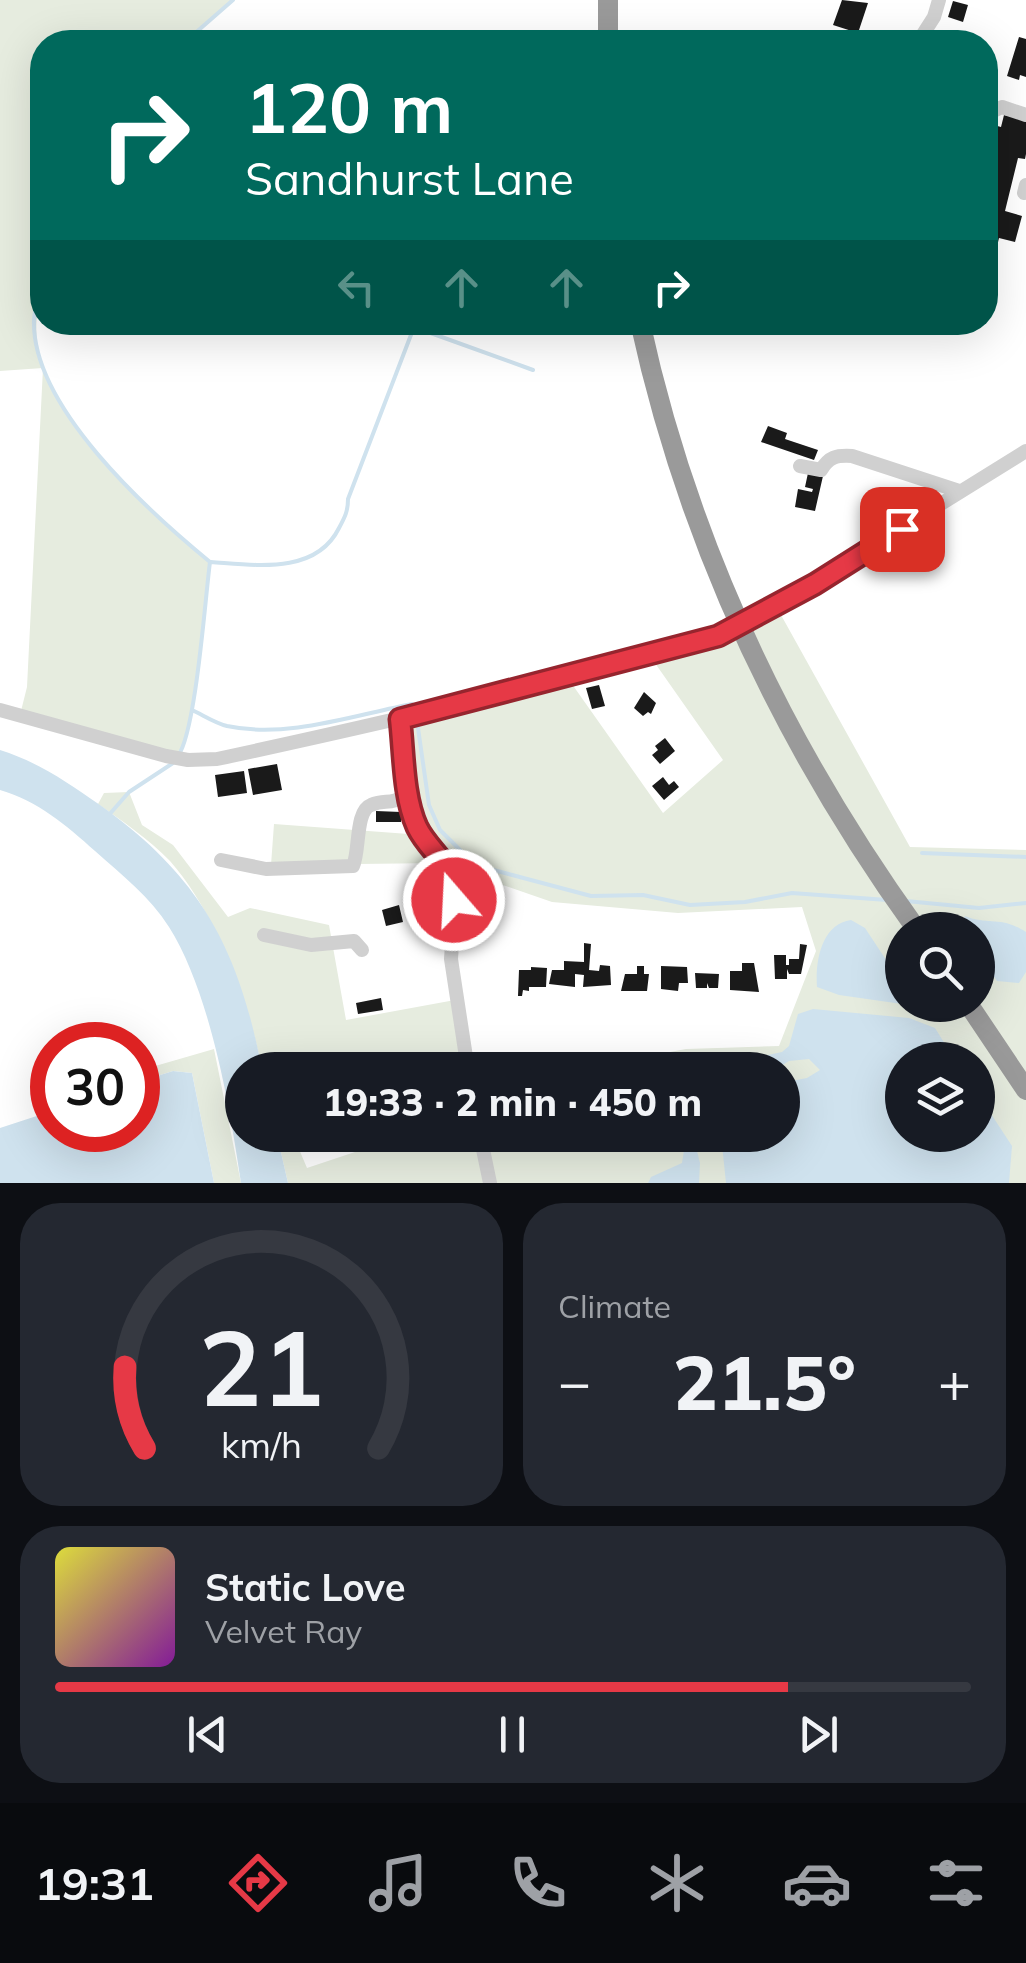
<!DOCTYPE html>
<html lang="en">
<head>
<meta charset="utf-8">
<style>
	body { margin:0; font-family:Mulish,sans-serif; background:#242831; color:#f1f3f6; height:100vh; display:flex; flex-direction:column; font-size:38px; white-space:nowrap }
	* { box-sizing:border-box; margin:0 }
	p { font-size:32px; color:#9ea1a6 }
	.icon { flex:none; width:55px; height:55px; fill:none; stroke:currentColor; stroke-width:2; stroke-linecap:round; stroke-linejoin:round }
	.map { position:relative; height:1183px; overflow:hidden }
	.side { display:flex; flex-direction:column; gap:20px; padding:20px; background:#0d0f14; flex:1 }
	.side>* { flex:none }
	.hud { position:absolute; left:30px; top:30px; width:968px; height:305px; border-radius:40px; box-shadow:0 10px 40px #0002; background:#00695c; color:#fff; overflow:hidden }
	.buttons { position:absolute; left:885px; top:912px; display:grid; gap:20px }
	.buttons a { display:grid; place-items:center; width:110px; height:110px; border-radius:50%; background:#171b24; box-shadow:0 10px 40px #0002; font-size:50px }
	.speed { position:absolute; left:30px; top:1022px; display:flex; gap:20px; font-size:50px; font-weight:700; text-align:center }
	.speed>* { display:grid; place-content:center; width:130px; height:130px; border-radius:50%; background:#171b24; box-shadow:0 10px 40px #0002; line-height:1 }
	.speed .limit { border:15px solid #d22; background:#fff; color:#111 }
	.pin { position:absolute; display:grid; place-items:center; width:85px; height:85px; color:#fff; margin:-42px; border-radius:20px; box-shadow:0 5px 15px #0006 }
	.me { position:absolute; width:110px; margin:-55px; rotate:341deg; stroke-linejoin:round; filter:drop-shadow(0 0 8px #0008) }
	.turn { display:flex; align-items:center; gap:35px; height:210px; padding:0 50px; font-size:45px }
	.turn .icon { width:130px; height:130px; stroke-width:2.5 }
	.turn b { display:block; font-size:70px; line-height:85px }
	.lanes { display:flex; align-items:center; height:95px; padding:0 50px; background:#0003; justify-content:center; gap:50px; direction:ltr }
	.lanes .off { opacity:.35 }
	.big { font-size:75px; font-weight:800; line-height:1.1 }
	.side .widget { flex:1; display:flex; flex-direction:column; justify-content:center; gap:15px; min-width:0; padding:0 35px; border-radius:40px; background:#242831 }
	.side .dial { align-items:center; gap:0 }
	.dial svg { height:260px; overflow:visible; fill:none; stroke:#363941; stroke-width:7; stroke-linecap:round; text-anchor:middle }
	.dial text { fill:#f1f3f6; stroke:none }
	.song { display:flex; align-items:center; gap:30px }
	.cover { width:120px; height:120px; border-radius:15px; background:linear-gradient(135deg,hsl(60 70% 55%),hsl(290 70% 35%)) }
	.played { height:10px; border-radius:5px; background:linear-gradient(90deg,#e63946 80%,#363941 80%) }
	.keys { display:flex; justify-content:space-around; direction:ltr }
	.heat { display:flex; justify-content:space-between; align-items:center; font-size:55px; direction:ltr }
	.side .tiles { flex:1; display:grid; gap:20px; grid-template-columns:1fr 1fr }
	.widget:last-child { grid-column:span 2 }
	.trip { position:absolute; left:225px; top:1052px; width:575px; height:100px; border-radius:50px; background:#171b24; box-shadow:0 10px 40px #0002; font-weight:800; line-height:100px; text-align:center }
	.tabs { display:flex; height:160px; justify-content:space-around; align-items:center; background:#090b0e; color:#9ea1a6 }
	.tabs .icon { width:70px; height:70px }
	.tabs .current { color:#e63946 }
	.tabs b { font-size:45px; color:#f1f3f6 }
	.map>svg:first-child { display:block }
</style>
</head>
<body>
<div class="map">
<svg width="1026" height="1183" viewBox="0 0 1026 1183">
	<rect width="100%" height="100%" fill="#fff"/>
	<path fill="#e6ecdf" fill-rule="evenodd" d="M0 0H233L185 42H42C42 118 45 195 42 270 41 308 29 327 43 368 70 443 149 512 210 562 205 603 197 730 177 758L20 715 27 687 43 368 0 371Z
		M776 606 910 847 1026 850V1183H288L277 1135H293L307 1168 373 1146 372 1135H782V1070H574L686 1049 779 1046 816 951 802 907 678 913 552 902 477 876H454L443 863 271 865 274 824 422 835 418 829 400 719 567 677 663 813 723 760 650 656ZM902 930H978V1005H902ZM902 1060H978V1135H902Z
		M129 792 142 825 173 845 228 917 250 908 329 925 346 1020 455 1000 468 1070H262C249 1002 216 913 170 861 150 840 121 820 98 804L104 793Z
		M214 1049 241 1183H214L192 1073 173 1071 138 1082V1071Z"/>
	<path fill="#cfe2ee" d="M0 750C38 762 67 782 100 805 201 877 239 949 262 1070H242V1135H277L288 1183H241C230 1107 210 992 169 927 150 897 122 875 95 851 66 825 38 801 0 790Z
		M965 916C990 926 999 915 1026 932V972L1019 983 997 981 978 953V930H962L960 926Z
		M851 920 865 928 902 984V1004L839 995 817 987C815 960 822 924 851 920Z
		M813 1009 909 1018 935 1028 955 1060H902V1135H978V1094L1012 1146 1009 1183H726L721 1135H782L783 1088 786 1082 807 1078 820 1070 809 1059 789 1061 775 1070H695L782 1052 789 1046 798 1014Z
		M173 1071 192 1073 214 1183H0V1128L52 1111V1130H138V1082Z
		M675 1135H693L700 1163 699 1183H648L651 1177 682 1163 685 1144Z"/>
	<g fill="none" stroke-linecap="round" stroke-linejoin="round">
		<path stroke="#cfe2ee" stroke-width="4" d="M185 42 233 0
			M42 275C40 290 35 305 34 320 31 406 148 511 210 562 205 599 196 731 178 756
			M211 562C255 565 316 575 339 528 345 517 348 511 348 499L414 327 533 370
			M192 710C203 715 215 723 227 726 287 739 354 715 412 704L414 711
			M417 721 429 805 440 830 475 865 591 896 643 895 690 905 745 902 792 893 887 900
			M108 816 129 792 173 763
			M922 853 1026 857
			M906 901 979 908 1026 903"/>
	</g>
	<path fill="#1a1a1a" d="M842 0 868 3 858 33 833 25Z
		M953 1 968 5 963 22 948 17Z
		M1019 37 1026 39V77L1020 75 1019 80 1007 76Z
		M1004 115 1026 120V154L1025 159 1018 158 1005 211 1022 216 1015 242 999 238 995 255 985 253V194L996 152 985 149V132L988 133 990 124 1001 127Z
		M768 426 787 433 785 439 818 450 814 460 761 442Z
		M808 473 823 476 815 511 795 507 798 489 812 492 813 489 805 487Z
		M599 685 605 706 592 709 586 688Z
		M644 692 656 703 651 714 648 712 643 716 634 708Z
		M665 738 675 751 660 764 652 755 658 750 655 746Z
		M277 764 282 790 253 795 248 769Z
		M244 771 247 793 218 797 215 775Z
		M663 777 669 785 674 781 679 787 664 800 652 786Z
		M376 811 401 812V822H376Z
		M399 905 403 922 386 926 382 910Z
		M584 943 591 944 589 970 599 971 600 965 610 966 611 985 583 987 584 975 575 974V987L549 984 552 970H564V961L584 962Z
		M800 944 807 945 801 974H789L787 969V979H775L774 955H786V965H789V959H799Z
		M742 963H754L759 992 730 990V971H742Z
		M637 966H644V974H649L647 991H621L625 974H637Z
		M661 966 687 967 688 983H679L678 991 661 989Z
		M531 967 547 968 546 987H529V991L523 990 522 996H518L519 970H531Z
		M695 973 719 974 718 988H709L707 983V988H696Z
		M381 998 383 1010 358 1014 356 1003Z"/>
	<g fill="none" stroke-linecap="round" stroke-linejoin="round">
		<path stroke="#d0d0d0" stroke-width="14" d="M918 42 934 17 939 0
			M985 115 1002 107 1026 115
			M1024 193 1026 185
			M800 466 821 470C829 457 836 455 852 456L959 491
			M0 710 166 756 188 760 217 759C324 736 430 712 537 685 613 666 691 649 762 615L1026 451
			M400 719C404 753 402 797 418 828 428 849 451 863 456 887L451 959 468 1070
			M221 860 266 869 353 866C360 851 355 811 371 805 387 798 389 807 409 793
			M264 935 311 945 354 941 362 950
			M480 1135 490 1183"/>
		<path stroke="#9a9a9a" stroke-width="20" d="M608 42V0
			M640 322C688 543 785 747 917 930
			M969 1005 1026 1090"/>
	</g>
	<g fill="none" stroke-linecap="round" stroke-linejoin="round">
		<defs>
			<path id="route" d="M454 900C459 867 430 854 417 827 403 796 404 753 400 719L718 636 815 584 902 529"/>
		</defs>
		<use href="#route" stroke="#96252e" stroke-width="25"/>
		<use href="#route" stroke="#e63946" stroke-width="18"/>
	</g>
</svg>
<div class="buttons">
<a><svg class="icon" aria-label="search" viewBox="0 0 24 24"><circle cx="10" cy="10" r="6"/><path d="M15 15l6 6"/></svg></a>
<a><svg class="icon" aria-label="layers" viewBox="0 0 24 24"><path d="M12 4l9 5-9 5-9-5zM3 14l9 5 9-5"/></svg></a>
</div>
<div class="speed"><div class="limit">30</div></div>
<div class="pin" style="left:902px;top:529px;background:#d93025"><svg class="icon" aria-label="arrive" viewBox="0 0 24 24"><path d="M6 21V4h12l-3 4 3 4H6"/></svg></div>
<svg class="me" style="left:454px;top:900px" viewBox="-20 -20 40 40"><circle r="17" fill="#e63946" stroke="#fff" stroke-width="3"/><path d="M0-11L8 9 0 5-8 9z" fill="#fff"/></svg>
<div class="trip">19:33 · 2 min · 450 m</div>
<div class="hud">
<div class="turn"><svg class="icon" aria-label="right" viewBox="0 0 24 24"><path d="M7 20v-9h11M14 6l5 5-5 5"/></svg><div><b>120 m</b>Sandhurst Lane</div></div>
<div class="lanes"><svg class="icon off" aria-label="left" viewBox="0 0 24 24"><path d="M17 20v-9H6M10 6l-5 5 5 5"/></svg><svg class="icon off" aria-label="ahead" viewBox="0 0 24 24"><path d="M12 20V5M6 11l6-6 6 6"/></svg><svg class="icon off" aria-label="ahead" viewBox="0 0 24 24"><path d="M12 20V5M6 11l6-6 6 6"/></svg><svg class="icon" aria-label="right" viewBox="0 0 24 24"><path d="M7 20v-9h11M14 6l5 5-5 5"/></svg></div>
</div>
</div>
<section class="side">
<div class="tiles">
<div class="widget dial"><svg viewBox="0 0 100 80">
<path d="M14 69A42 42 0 1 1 86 69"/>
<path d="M14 69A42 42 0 0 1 8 44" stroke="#e63946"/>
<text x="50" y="56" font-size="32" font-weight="700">21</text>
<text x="50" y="72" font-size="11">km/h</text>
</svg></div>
<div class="widget"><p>Climate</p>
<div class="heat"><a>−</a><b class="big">21.5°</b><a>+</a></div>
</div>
<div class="widget">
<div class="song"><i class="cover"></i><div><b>Static Love</b><p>Velvet Ray</p></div></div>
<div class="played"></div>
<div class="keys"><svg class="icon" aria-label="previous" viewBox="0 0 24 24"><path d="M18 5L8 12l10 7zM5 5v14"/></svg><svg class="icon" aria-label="pause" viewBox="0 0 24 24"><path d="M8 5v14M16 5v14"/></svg><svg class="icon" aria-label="next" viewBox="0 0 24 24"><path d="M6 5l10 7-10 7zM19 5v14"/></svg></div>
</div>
</div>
</section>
<nav class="tabs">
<b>19:31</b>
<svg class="icon current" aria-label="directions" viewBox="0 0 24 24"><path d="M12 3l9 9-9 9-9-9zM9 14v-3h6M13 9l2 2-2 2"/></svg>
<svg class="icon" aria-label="music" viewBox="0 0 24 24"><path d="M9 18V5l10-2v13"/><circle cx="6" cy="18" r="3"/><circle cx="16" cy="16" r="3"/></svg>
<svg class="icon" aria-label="phone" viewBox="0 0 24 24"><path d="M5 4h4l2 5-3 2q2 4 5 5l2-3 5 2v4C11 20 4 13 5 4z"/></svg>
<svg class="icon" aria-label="climate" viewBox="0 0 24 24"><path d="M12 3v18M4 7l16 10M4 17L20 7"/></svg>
<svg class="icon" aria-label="car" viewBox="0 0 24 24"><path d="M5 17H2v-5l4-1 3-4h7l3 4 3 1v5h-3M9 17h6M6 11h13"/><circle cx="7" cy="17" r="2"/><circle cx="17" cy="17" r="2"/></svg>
<svg class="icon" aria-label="filters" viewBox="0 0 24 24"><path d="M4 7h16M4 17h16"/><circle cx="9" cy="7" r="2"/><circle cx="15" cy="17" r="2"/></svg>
</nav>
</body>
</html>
